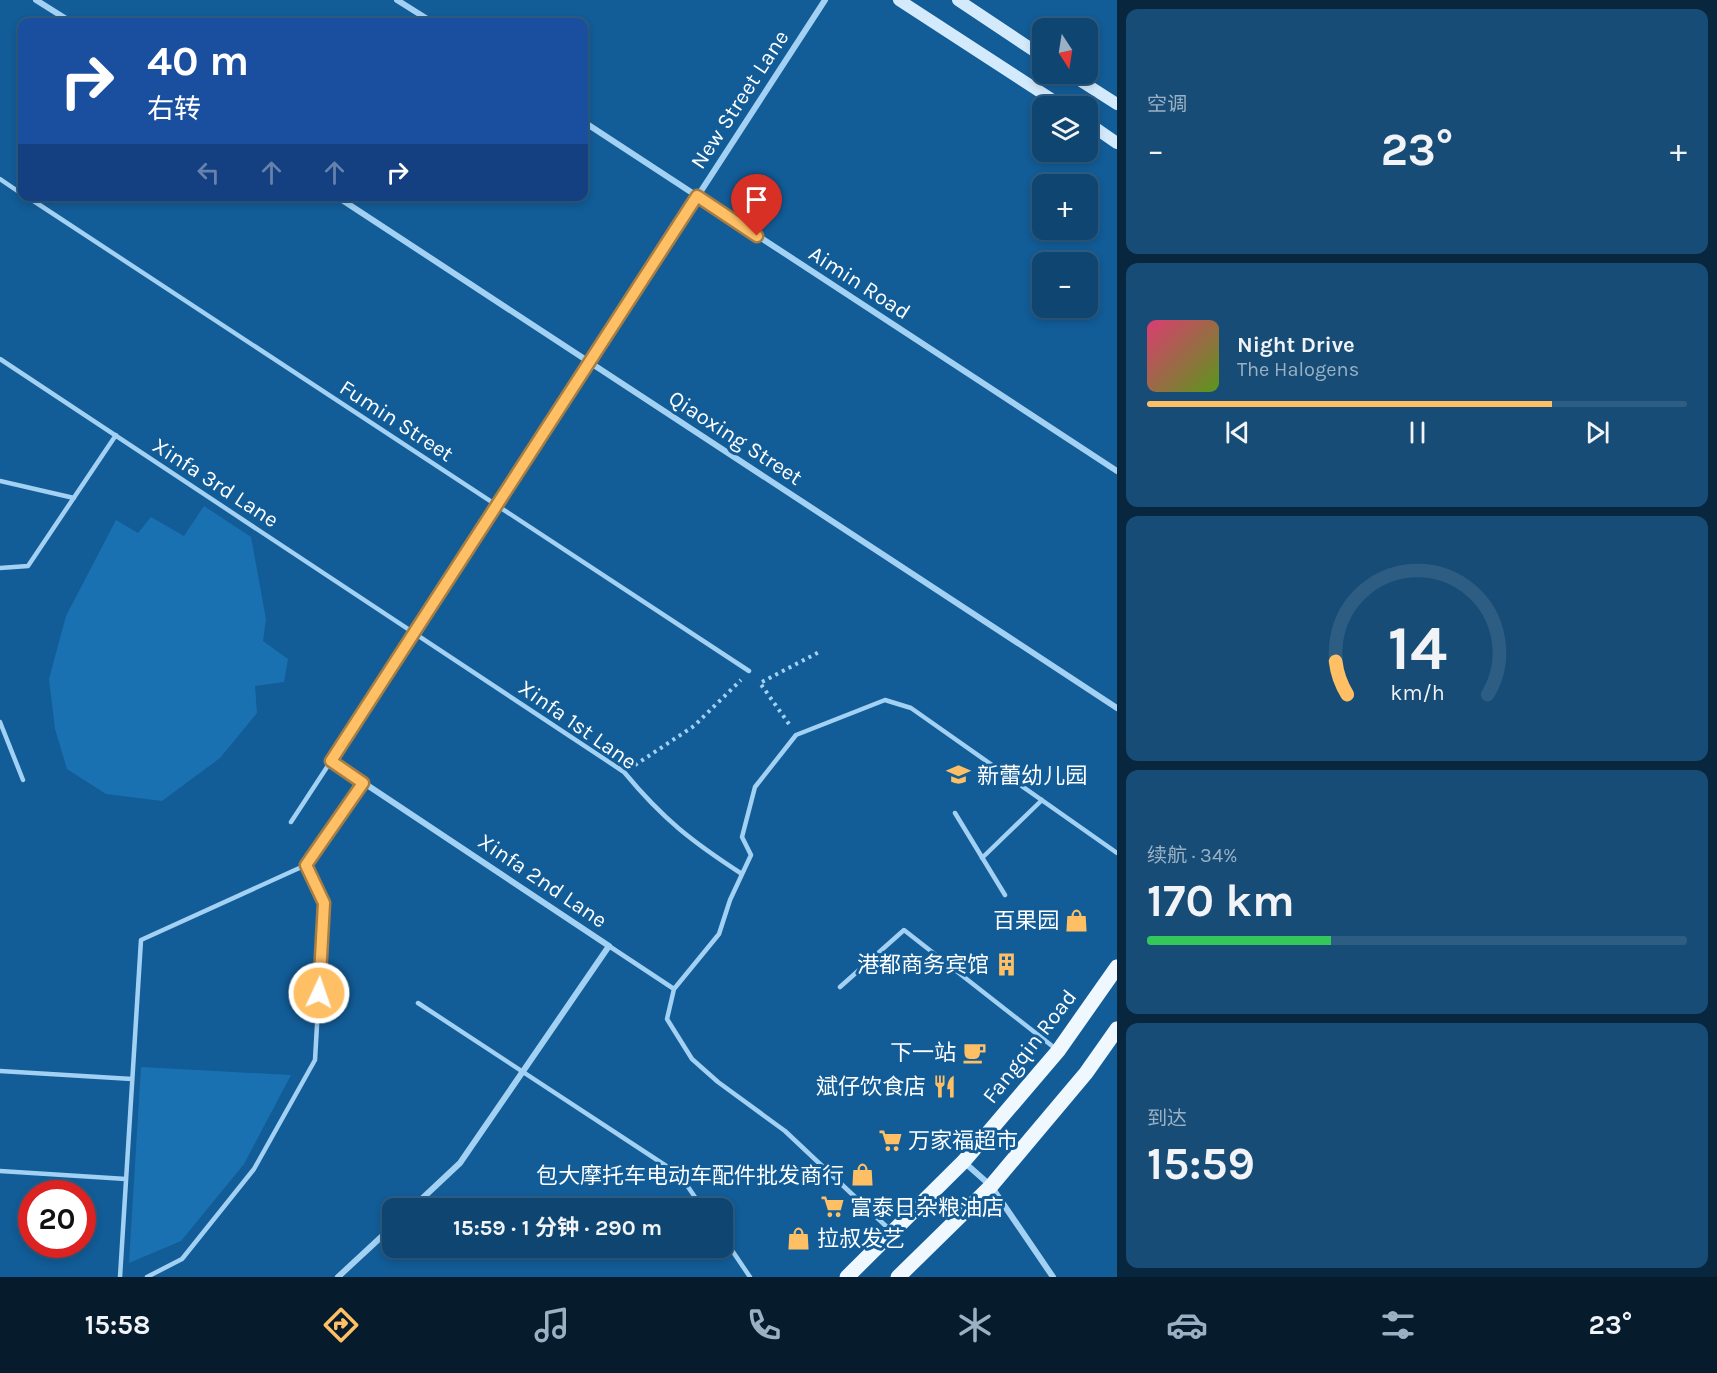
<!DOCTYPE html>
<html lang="zh">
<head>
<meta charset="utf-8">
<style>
	body { margin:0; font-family:Karla,"Noto Sans SC",sans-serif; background:#174c76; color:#f1f3f6; height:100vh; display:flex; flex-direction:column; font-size:22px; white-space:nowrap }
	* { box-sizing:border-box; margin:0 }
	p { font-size:20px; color:#9bb1c3 }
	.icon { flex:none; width:33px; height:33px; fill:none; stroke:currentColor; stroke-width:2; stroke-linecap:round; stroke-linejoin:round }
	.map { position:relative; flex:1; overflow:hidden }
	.panel { display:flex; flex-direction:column; gap:9px; padding:9px; background:#08263e; width:600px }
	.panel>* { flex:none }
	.top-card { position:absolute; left:18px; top:18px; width:570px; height:183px; border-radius:12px; box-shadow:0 3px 9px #0003,0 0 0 2px #2e5d84; background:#1a4fa0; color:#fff; overflow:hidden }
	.needle { width:39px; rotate:168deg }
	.controls { position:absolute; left:1032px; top:18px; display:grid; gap:12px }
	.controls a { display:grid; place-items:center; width:66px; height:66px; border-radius:12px; background:#0e4571; box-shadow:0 3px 9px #0003,0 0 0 2px #2e5d84; font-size:30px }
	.speed { position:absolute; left:18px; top:1180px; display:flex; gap:12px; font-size:30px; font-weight:700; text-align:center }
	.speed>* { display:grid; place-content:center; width:78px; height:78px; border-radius:50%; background:#0e4571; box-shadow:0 3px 9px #0003,0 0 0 2px #2e5d84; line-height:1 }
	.speed .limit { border:9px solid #d22; background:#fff; color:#111 }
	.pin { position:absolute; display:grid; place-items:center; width:51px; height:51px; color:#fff; margin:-62px -26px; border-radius:50% 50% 50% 0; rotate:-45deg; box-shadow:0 0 6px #0007 }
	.pin .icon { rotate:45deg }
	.me { position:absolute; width:66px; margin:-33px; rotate:3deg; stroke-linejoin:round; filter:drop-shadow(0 0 4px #0008) }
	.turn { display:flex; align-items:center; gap:21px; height:126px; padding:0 30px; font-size:27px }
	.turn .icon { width:78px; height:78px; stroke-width:2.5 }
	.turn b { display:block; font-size:42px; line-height:51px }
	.lanes { display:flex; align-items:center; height:57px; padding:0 30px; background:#0003; justify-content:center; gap:30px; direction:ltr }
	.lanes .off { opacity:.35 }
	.big { font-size:45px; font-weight:700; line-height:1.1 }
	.panel .tile { flex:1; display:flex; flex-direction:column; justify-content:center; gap:9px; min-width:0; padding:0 21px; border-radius:12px; background:#174c76 }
	.panel .dial { align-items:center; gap:0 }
	.dial svg { height:156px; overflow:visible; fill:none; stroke:#2e5d84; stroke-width:7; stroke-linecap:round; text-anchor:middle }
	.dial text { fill:#f1f3f6; stroke:none }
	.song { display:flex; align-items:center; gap:18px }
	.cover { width:72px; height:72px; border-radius:9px; background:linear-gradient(135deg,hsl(340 70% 55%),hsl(90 70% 35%)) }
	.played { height:6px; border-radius:3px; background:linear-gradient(90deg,#ffc065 75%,#2e5d84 75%) }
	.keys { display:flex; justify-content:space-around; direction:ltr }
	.heat { display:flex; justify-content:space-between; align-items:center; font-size:33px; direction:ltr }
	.charge { height:9px; border-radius:4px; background:linear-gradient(90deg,#34c759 34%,#2e5d84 0) }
	.trip { position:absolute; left:382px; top:1198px; width:351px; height:60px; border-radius:12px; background:#0e4571; box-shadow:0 3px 9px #0003,0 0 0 2px #2e5d84; font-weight:700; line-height:60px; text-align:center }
	.tabs { display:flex; height:96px; justify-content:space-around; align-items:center; background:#061c2d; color:#9bb1c3 }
	.tabs .icon { width:42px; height:42px }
	.tabs .current { color:#ffc065 }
	.tabs b { font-size:27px; color:#f1f3f6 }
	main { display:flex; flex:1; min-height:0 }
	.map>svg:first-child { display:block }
</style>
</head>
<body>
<main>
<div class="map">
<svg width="1117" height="1277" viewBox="0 0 1117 1277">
	<rect width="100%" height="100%" fill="#125c97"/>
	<path fill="#1a71b1" d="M204 506 251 537 266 619 263 641 288 659 284 682 255 686 257 713 220 758 162 801 106 794 67 769 55 729 49 679 66 616 116 520 138 533 151 517 184 536Z
		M141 1067 291 1075 244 1164 181 1241 129 1263Z"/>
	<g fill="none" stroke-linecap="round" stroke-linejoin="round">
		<path stroke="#a3d1f3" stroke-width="4" stroke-dasharray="3 4.5" stroke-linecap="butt" d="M789 724 760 683 821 651
			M635 765 694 726 741 680"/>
		<path stroke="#a3d1f3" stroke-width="4.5" d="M0 179 22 194
			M26 196 749 671
			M0 359 624 772C663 819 691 841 742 874
			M0 481 74 498
			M0 568 28 566 116 435
			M0 722 23 780
			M955 813 1005 895
			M291 822 331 761
			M982 858 1042 800
			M609 946 674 989 719 934 730 900 751 855 742 837 755 787 796 735 885 700 911 708 1117 853
			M840 987 904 930 1056 1049
			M674 989 667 1019 692 1059 718 1082 785 1131 889 1229
			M418 1003 680 1175 703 1209
			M0 1071 132 1079
			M0 1171 126 1179
			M723 1237 750 1277
			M120 1277 141 940 306 865 363 783
			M147 1277 182 1259 254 1169 315 1060 324 903 306 865"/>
		<path stroke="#a3d1f3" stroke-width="6" d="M36 0 71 22
			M397 0 432 22
			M584 122 1117 471
			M336 196 1117 708
			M964 1162 991 1186 1053 1277
			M411 1209 460 1163 609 946 331 761 825 0
			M338 1277 393 1226"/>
		<path stroke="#d3eafd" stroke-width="12" d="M899 0 1062 106
			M958 0 1042 56
			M1070 74 1117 104
			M1088 123 1117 143"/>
		<path stroke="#eff7ff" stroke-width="15" d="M847 1277 964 1161 1058 1051 1117 967
			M898 1277 991 1186 1086 1073 1117 1029"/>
	</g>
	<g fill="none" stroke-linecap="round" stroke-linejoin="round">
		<defs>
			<path id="route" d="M319 993 324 903 306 865 363 783 331 761 697 196 757 236"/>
		</defs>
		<use href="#route" stroke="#a67d42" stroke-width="15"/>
		<use href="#route" stroke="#ffc065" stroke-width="10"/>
	</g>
	<defs>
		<symbol id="school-bare" viewBox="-9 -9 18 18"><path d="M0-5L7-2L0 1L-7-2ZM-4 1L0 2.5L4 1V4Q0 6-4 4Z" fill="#ffc065" stroke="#125c97" stroke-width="2.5" paint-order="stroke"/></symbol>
		<symbol id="shop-bare" viewBox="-9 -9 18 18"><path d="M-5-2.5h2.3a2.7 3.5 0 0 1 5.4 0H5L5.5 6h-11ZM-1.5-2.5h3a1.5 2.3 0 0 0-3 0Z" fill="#ffc065" stroke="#125c97" stroke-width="2.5" paint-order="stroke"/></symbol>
		<symbol id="building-bare" viewBox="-9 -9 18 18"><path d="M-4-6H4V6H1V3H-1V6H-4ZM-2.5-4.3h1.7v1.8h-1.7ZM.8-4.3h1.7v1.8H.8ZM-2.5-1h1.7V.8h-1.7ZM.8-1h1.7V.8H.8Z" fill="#ffc065" stroke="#125c97" stroke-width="2.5" paint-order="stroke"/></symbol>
		<symbol id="cafe-bare" viewBox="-9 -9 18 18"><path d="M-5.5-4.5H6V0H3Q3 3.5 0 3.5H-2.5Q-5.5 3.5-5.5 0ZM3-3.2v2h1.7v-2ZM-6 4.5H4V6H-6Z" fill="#ffc065" stroke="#125c97" stroke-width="2.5" paint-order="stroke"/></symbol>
		<symbol id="restaurant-bare" viewBox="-9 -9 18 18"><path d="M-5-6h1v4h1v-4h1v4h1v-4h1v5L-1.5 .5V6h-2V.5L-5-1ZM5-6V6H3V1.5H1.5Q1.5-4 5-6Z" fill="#ffc065" stroke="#125c97" stroke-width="2.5" paint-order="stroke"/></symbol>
		<symbol id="supermarket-bare" viewBox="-9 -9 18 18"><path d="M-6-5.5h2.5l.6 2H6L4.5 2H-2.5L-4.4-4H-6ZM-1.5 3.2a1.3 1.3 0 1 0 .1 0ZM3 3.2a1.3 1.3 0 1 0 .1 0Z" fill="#ffc065" stroke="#125c97" stroke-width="2.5" paint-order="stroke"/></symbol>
	</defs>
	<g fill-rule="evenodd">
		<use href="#school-bare" x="942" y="758" width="33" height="33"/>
		<use href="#shop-bare" x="1060" y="904" width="33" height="33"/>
		<use href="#building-bare" x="990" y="948" width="33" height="33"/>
		<use href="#cafe-bare" x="958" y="1036" width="33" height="33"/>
		<use href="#restaurant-bare" x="928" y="1070" width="33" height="33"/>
		<use href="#supermarket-bare" x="874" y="1124" width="33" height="33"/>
		<use href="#shop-bare" x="846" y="1158" width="33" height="33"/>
		<use href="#supermarket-bare" x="816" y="1190" width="33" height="33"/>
		<use href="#shop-bare" x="782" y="1222" width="33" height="33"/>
	</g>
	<g text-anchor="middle" stroke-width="6" stroke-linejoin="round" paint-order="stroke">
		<g font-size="22" fill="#fff" stroke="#125c97">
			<text transform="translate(739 99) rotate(-57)" y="8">New Street Lane</text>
			<text transform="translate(860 282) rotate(33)" y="8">Aimin Road</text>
			<text transform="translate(397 420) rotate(33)" y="8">Fumin Street</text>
			<text transform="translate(736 437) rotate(33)" y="8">Qiaoxing Street</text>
			<text transform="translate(216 482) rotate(33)" y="8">Xinfa 3rd Lane</text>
			<text transform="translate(578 724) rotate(35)" y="8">Xinfa 1st Lane</text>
			<text transform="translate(543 880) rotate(34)" y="8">Xinfa 2nd Lane</text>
			<text transform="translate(1029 1046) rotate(-52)" y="8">Fangqin Road</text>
		</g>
		<g font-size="22" fill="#fff" stroke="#125c97" text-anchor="end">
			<text x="977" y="783" text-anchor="start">新蕾幼儿园</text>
			<text x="1059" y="928">百果园</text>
			<text x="989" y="972">港都商务宾馆</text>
			<text x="956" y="1060">下一站</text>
			<text x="926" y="1094">斌仔饮食店</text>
			<text x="908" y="1148" text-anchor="start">万家福超市</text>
			<text x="844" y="1183">包大摩托车电动车配件批发商行</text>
			<text x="850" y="1215" text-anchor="start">富泰日杂粮油店</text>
			<text x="817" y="1246" text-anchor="start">拉叔发艺</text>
		</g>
	</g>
</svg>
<div class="controls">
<a><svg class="needle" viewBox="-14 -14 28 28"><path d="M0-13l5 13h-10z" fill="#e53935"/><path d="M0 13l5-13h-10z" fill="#9bb1c3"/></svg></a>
<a><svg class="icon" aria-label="layers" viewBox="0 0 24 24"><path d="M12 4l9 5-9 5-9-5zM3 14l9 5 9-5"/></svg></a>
<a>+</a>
<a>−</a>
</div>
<div class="speed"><div class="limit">20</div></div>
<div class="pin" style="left:757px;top:236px;background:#d93025"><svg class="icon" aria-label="arrive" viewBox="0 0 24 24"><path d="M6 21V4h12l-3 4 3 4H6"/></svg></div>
<svg class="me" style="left:319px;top:993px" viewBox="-20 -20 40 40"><circle r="17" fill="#ffc065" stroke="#fff" stroke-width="3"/><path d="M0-11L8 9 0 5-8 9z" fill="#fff"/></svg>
<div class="trip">15:59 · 1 分钟 · 290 m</div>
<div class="top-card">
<div class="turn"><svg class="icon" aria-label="right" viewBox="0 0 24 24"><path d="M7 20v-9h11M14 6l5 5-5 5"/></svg><div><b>40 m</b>右转</div></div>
<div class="lanes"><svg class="icon off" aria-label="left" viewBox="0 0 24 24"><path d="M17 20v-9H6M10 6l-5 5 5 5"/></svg><svg class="icon off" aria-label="ahead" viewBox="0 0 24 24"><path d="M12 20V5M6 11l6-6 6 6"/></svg><svg class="icon off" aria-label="ahead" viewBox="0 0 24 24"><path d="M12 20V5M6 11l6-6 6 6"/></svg><svg class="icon" aria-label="right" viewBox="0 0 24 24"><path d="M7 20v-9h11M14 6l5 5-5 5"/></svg></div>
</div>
</div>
<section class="panel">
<div class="tile"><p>空调</p>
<div class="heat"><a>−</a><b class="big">23°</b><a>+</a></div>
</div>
<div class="tile">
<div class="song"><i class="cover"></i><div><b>Night Drive</b><p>The Halogens</p></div></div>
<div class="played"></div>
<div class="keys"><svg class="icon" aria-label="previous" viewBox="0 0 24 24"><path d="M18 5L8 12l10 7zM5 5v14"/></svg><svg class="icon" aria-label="pause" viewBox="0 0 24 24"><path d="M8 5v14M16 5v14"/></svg><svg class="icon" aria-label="next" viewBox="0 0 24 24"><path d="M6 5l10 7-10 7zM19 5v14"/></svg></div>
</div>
<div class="tile dial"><svg viewBox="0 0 100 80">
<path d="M14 69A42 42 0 1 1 86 69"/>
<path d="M14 69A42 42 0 0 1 8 52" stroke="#ffc065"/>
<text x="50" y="56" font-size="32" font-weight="700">14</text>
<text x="50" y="72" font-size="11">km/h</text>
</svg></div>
<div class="tile"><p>续航 · 34%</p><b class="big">170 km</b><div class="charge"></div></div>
<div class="tile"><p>到达</p><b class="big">15:59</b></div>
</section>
</main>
<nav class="tabs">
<b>15:58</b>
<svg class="icon current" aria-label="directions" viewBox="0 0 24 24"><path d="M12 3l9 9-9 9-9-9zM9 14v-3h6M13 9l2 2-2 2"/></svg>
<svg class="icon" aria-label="music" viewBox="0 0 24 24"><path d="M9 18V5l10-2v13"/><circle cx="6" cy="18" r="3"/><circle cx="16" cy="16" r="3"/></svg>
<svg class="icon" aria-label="phone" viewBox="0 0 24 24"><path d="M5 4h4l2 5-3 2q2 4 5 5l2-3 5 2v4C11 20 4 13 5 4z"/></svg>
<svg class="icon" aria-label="climate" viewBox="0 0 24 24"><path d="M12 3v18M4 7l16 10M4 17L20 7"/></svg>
<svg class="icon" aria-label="car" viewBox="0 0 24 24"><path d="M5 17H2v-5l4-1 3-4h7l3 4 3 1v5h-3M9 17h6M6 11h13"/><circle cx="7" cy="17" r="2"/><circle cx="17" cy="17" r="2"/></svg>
<svg class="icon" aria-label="filters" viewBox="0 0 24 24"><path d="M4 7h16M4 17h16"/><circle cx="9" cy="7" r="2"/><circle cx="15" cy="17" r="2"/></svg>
<b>23°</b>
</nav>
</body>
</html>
